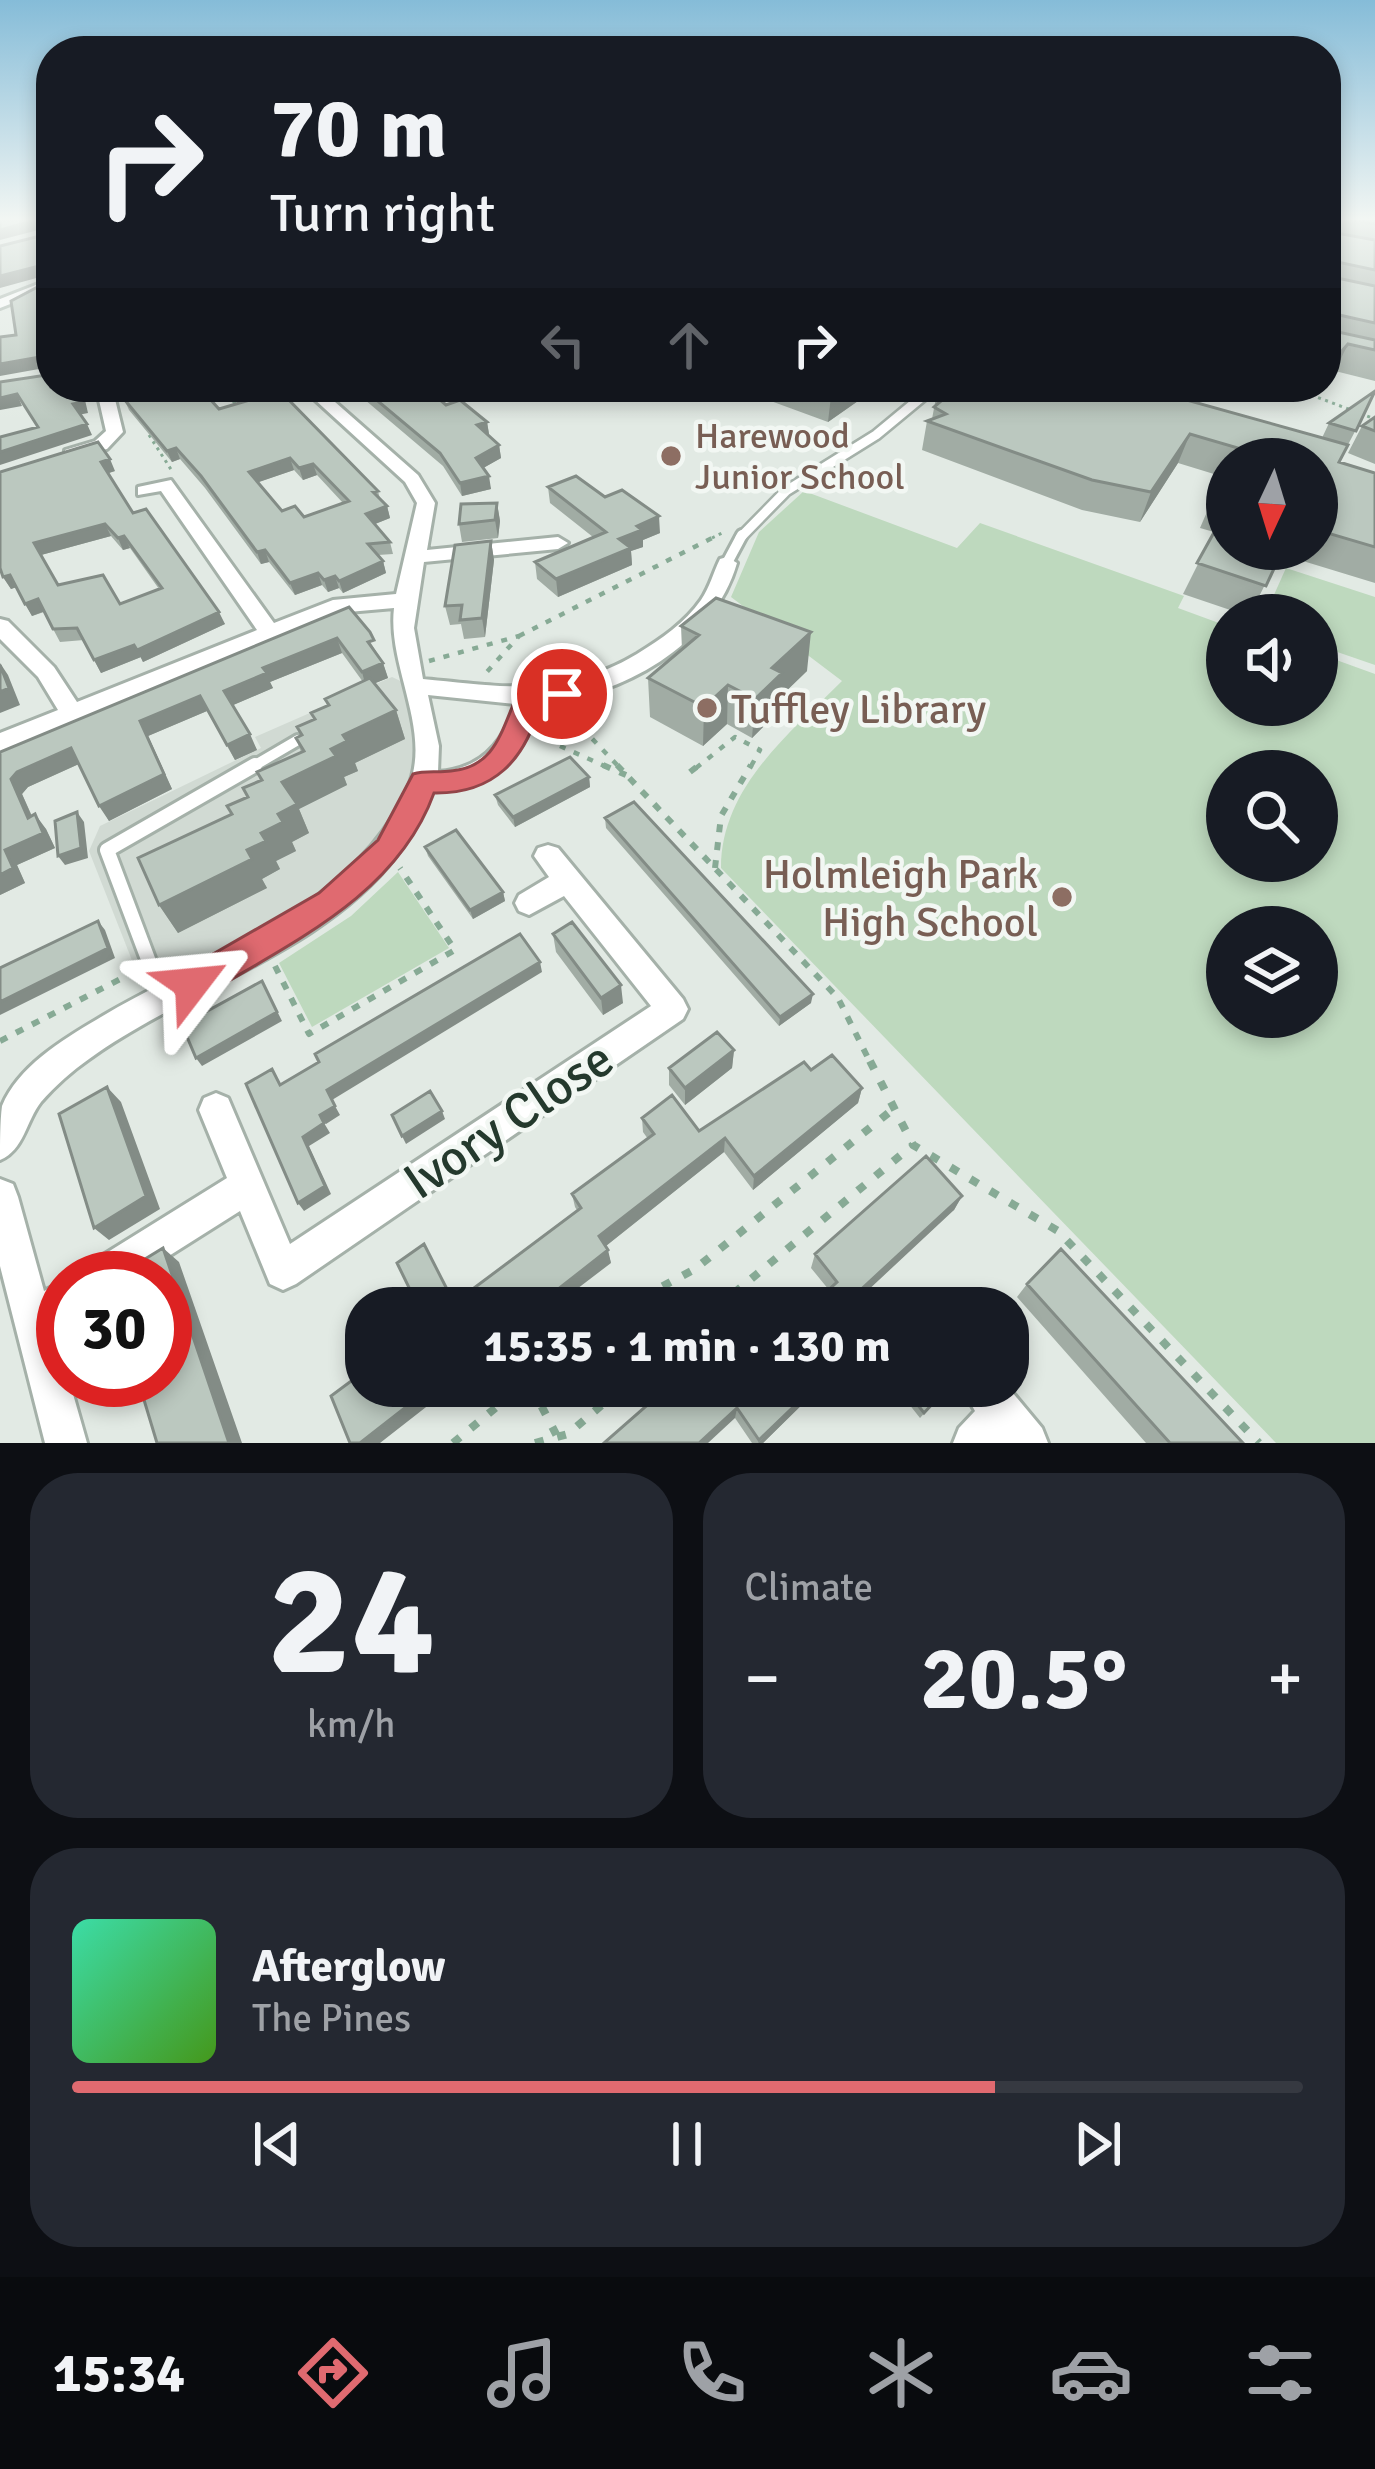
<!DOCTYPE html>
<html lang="en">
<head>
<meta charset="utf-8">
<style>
	body { margin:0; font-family:Signika,sans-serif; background:#242831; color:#f1f3f6; height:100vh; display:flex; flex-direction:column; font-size:45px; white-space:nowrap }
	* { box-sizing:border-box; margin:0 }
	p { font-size:39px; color:#9ea1a6 }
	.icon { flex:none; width:66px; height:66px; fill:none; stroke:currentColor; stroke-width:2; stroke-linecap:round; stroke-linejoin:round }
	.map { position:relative; height:1443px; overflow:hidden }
	.details { display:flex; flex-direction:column; gap:30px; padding:30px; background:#0d0f14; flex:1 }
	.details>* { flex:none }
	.guide { position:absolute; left:36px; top:36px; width:1305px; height:366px; border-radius:48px; box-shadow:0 6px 18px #0003; background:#171b24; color:#f1f3f6; overflow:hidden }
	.needle { width:78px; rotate:184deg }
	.tools { position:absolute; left:1206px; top:438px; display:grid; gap:24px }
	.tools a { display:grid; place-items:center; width:132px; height:132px; border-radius:50%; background:#171b24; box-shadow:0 6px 18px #0003; font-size:60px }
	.speed { position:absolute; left:36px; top:1251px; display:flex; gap:24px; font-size:60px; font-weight:700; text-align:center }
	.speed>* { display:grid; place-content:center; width:156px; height:156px; border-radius:50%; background:#171b24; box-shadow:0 6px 18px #0003; line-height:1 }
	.speed .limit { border:18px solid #d22; background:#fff; color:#111 }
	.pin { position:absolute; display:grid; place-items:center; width:102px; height:102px; color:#fff; margin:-51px; border:6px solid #fff; border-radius:50%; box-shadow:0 3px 12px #0007 }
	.me { position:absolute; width:132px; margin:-66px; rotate:61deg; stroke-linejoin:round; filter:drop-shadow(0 0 9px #0008) }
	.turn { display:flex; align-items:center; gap:42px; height:252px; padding:0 36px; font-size:54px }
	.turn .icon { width:156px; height:156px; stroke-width:2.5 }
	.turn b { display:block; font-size:84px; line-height:102px }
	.lanes { display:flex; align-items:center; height:114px; padding:0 36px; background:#0003; justify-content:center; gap:60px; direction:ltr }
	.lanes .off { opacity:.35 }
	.big { font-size:90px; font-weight:700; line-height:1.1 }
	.details .tile { flex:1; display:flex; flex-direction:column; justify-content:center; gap:18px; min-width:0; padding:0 42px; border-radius:48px; background:#242831 }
	.details .dial { align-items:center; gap:0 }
	.dial b { font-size:156px; line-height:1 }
	.song { display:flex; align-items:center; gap:36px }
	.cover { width:144px; height:144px; border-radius:18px; background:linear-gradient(135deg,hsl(160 70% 55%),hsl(100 70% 35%)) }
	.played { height:12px; border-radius:6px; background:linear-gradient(90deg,#e06a70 75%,#363941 75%) }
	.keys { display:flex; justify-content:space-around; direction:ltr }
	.heat { display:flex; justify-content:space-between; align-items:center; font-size:66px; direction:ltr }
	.details .tiles { flex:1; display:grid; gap:30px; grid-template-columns:1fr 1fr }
	.tile:last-child { grid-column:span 2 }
	.trip { position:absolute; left:345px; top:1287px; width:684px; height:120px; border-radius:48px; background:#171b24; box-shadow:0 6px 18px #0003; font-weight:700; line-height:120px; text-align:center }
	.menu { display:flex; height:192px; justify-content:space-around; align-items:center; background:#090b0e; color:#9ea1a6 }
	.menu .icon { width:84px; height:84px }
	.menu .on { color:#e06a70 }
	.menu b { font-size:54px; color:#f1f3f6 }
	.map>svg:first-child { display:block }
</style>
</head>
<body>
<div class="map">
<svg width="1375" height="1443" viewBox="0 0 1375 1443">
	<rect width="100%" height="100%" fill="#e2eae4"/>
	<path fill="#d1dad3" d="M392 677 407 684 418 742 413 779 387 832 347 873 198 969 135 968 89 851 100 826 261 748 255 737Z"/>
	<path fill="#bed9be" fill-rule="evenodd" d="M804 491 957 548 980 523 1184 596 1178 608 1227 626V705H1317V653L1375 674V1443H1276L721 868C721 787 790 733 842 681L731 597 759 532ZM1227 771H1317V861H1227ZM1227 927H1317V1017H1227Z
		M1286 568 1375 597V665L1317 645V615H1265Z
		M398 872 449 948 312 1027 279 963 351 916Z"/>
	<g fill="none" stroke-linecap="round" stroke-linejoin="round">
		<defs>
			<path id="lane-far2" d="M740 538 786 491 876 435 934 387"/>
			<path id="lane-far1" d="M727 563 742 535
				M250 768 298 740"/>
			<path id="lane" d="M163 999 107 850 255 765"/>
			<path id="street" d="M51 279V288L0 308V299Z
				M96 387H112L123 432 107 449 65 458V450L95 441 106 431Z
				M301 387H318L418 475 435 503 427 550 558 537 568 543 558 549 424 562 414 628 423 679C504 687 563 698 637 654 661 639 685 623 701 600 710 587 713 573 720 559L727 557 737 563C713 646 621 696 539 704 525 759 489 789 432 791 421 812 411 837 396 856 324 951 184 990 89 1059 73 1070 54 1087 41 1102 26 1121 24 1150 0 1160 0 1144 0 1121 2 1106 18 1067 62 1040 96 1020 202 955 354 912 408 788 433 731 387 667 394 608L337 613 0 752V733L58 710 38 677 0 639V619L8 621 54 667 77 702 257 630 161 491 138 495V487L171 480 274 623 333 600 396 594 417 503 405 482ZM428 695 515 704C504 744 480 769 438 772L439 746Z
				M548 845 558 848 683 999 688 1009 683 1019 296 1284 283 1290 270 1284 240 1211 134 1278H81L87 1265 227 1178 199 1110 204 1098 216 1093 228 1098 290 1244 651 1006 564 896 529 915 519 911 515 903 519 895 549 877 534 856 538 848Z
				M0 1179 13 1184 18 1197 44 1291 63 1282V1323L55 1329 63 1358V1380H69L87 1443H45L0 1266Z
				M961 1386H1007L1042 1428 1048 1443H953L959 1428 975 1411Z"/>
		</defs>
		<use href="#lane-far2" stroke="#a5b1a9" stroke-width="14"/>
		<use href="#lane-far1" stroke="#a5b1a9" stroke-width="16"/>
		<use href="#lane" stroke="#a5b1a9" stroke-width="20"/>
		<use href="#street" stroke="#a5b1a9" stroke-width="6"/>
		<path stroke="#87aa95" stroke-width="3" stroke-dasharray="3 4.5" stroke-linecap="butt" d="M216 387 237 405
			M1290 387 1375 419
			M240 404 252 387
			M149 435 172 471
			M712 538 724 532"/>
		<path stroke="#87aa95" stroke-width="4.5" stroke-dasharray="6 9" stroke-linecap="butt" d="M519 636 718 535
			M429 661 519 636 485 674
			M582 728 620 768
			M560 746 609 768
			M696 768 735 737 760 750 750 768"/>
		<path stroke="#87aa95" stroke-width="6" stroke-dasharray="8 10" stroke-linecap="butt" d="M603 765 626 775
			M617 765 838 998 871 1064
			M690 772 699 765
			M715 868 721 816 751 765
			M275 966 309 1034 455 950 400 868
			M0 1041 132 973"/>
		<path stroke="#87aa95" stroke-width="8" stroke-dasharray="9 14" stroke-linecap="butt" d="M870 1061 913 1145 1058 1231 1259 1443
			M622 1308 695 1269 892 1110
			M716 1308 913 1145
			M531 1386 557 1436
			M453 1443 522 1386
			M535 1443 568 1434 624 1386"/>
		<use href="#lane-far2" stroke="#fff" stroke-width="9"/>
		<use href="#lane-far1" stroke="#fff" stroke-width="10"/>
		<use href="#lane" stroke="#fff" stroke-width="14"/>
		<use href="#street" fill="#fff" fill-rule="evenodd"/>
	</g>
	<path fill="#a1aca4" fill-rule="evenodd" d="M1326 219H1375V381L1335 371 1328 379 1326 378Z
		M128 387H199L219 409 378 491 380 499 387 506 390 518 375 524 390 542 393 554 378 555 383 561 386 573 343 593 339 588 328 592 322 585 295 595 269 562 261 564 205 488 180 459 172 462 129 410 124 399 132 396ZM294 470 303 480 317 475 343 503 304 517 282 511 258 482Z
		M356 387H425L446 405 487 422 489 434 487 435 499 445 501 458 483 468 491 489 462 496 443 466 358 394Z
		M769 387H878L828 422 768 400Z
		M938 387H1209L1199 403 1322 438 1329 423 1375 393 1339 462 1375 473V583L1280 554 1250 615H1245L1183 594 1214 532 1200 528 1213 498 1227 478 1178 463 1140 522 1082 510 922 450 927 421 932 419ZM1227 459H1317V549H1227Z
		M1375 417V464L1348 453 1362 426Z
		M115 471 108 473 133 513 225 624 143 662 141 657 101 673 84 640 60 642 44 612 32 616 16 587 11 589 3 577 0 472ZM111 536 123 550 130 548 159 589 120 604 58 585 41 555Z
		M548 487 660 533 643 540V547L631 551 632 565 558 597 537 579 535 562 593 537 550 503Z
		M497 503 500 521 498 538 462 542 459 524Z
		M491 541 494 560 485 637 464 639 461 624 450 625 445 606Z
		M349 607 383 663 388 678 375 683 396 710 405 739 355 763 358 771 344 777 347 785 299 809 309 833 292 842 296 851 276 861 280 869 262 879 267 888 178 933 159 905 260 781 257 772 301 752 296 738 300 736 297 727 314 720 311 713 327 706 325 699 363 682 342 653 270 682 273 688 233 705 257 750 235 760 207 711 148 736 172 789 109 821 79 764 28 787 22 794 32 816 46 829 55 848 17 865 25 883 0 895V752Z
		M681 626 807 671 780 697 778 712 752 738 727 724 703 746 650 717 648 678 682 650Z
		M589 777 590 787 515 827 498 805 495 795Z
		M605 818 811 1003 779 1026 606 828Z
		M425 847 503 892 505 901 473 919 428 856Z
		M553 934 623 1003 603 1015 556 952Z
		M734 1050 732 1068 685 1105 669 1085V1068Z
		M811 1070 862 1088 858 1103 753 1190 724 1152 606 1246 611 1263 575 1207 572 1194 648 1139 643 1132 642 1118 699 1131Z
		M962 1196 954 1210 829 1290 811 1268 815 1254Z
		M1027 1284 1243 1443H1146L1017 1297Z
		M821 1386 763 1443H752L735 1418 708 1402Z
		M900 1386H945L947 1388 920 1418 897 1389Z"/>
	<path fill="#838c86" d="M39 219H47L50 227 0 240V230Z
		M51 263V274L0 288V276Z
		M1348 344 1335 371 1328 379 1341 352Z
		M45 356 50 367 0 376V364Z
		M80 387H82L88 413 78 415 73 404Z
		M832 387H878L828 422Z
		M1202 387H1209L1192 414Z
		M17 394 22 406 0 410V398Z
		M487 422 489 434 479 438 477 425Z
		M87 424 92 435 0 465V452Z
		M1190 434 1178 463 1140 522 1151 492Z
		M499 445 501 458 478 471 476 458Z
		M176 448 180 459 172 462 167 451Z
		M290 458 294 470 253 484 249 472Z
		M110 459 115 471 106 474 101 462Z
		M313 464 317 475 303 480 299 468Z
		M489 476 491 489 462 496 460 483Z
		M497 503 500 521 498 538 495 520Z
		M387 506 390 518 370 526 366 514Z
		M659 516 660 533 643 540V547L631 551 632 565 558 597 556 579 637 526Z
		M105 524 111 536 41 555 34 543Z
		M124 536 130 548 123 550 118 538Z
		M491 541 494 560 485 637 482 618Z
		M265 550 269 562 261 564 257 552Z
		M383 561 386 573 343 593 339 581Z
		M318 573 322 585 295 595 290 583Z
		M10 575 17 587 11 589 3 577Z
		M335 576 339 588 328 592 324 580Z
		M38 599 45 611 32 616 25 604Z
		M219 612 225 624 143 662 137 650Z
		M811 632 807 671 780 697 778 712 752 738 755 699 772 668Z
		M337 638 342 653 270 682 273 688 231 706 224 691 263 668Z
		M134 645 141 657 101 673 94 660Z
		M0 663 8 675 20 705 0 713Z
		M383 663 388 678 366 687 362 672Z
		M728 685 727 724 703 746 704 707Z
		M200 696 207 711 148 736 172 789 109 821 99 806 140 721Z
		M396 710 405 739 355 763 358 771 344 777 347 785 299 809 309 833 292 842 296 851 276 861 280 869 262 879 267 888 178 933 159 905 247 850 278 814 282 782 331 749 343 735Z
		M250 734 257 750 235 760 227 745Z
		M71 748 81 763 28 787 22 794 39 833 28 818 11 779 17 772Z
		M589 777 590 787 515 827 513 817Z
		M77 812 84 822 88 858 65 865 58 856Z
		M35 814 46 829 55 848 17 865 25 883 0 895V875L5 850Z
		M503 892 505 901 473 919 470 910Z
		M98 921 105 930 115 958 0 1015V1002Z
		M540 962 542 972 332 1100 327 1090Z
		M262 981 282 1021 202 1066 196 1058Z
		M621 985 623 1003 603 1015 601 998Z
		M813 994 811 1003 779 1026 780 1017Z
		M734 1050 732 1068 685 1105V1088Z
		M107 1087 121 1102 160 1209 109 1240 94 1228Z
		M862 1088 858 1103 753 1190 754 1176Z
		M335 1106 340 1115 326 1124 320 1115Z
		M442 1111 445 1119 406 1144 402 1136Z
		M324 1123 330 1133 309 1146 331 1194 304 1211 298 1203 303 1137Z
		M725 1138 724 1152 602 1249 599 1236Z
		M962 1196 954 1210 849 1308H841Z
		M163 1248 179 1262 242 1443H229Z
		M608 1250 611 1263 552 1308H534Z
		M433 1386H453L380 1443H360Z
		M815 1386H821L763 1443H758Z
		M737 1408 735 1418 708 1443H699Z"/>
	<path fill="#bbc8bf" stroke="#838c86" stroke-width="3" fill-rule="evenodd" d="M0 219H39L0 230Z
		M1326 219H1334L1332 221 1336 233 1375 240V270L1338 262 1333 266 1337 278 1375 286V323L1339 315 1334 320 1338 332 1375 340V350L1348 344 1341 352 1326 348Z
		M1348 219H1375V224Z
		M51 224V263L0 276V246L48 234Z
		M51 280V387H80L82 402 73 404 87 424 0 452V437L38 427 17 394 0 398V382L47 375 50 360 45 356 0 364V337L16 335 11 301Z
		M129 387H199L219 409 280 391 378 491 373 492 387 506 366 514 390 542 368 544 383 561 339 581 335 576 324 580 318 573 290 583 265 550 257 552 201 476 176 448 167 451 124 399 134 396ZM290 458 299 468 313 464 349 501 304 517 295 506 282 511 249 472Z
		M361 387H425L446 405 460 400 487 422 477 425 499 445 476 458 489 476 460 483 440 453Z
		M943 387H1140L1348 445 1339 462 1375 473V547L1317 530V459H1239L1245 450 1190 434 1151 492 1092 480 927 421 946 414 934 407 954 390Z
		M1375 391 1356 431 1329 423Z
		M1375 417V431L1362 426Z
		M98 442 110 459 101 462 133 513 146 509 219 612 137 650 134 645 94 660 77 628 53 629 38 599 25 604 10 575 3 577 0 568V472ZM105 524 118 538 124 536 162 588 120 604 103 575 58 585 34 543Z
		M576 476 605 497 622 490 659 516 637 526 642 530 619 539 631 548 556 579 535 562 606 532 548 487Z
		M1227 477V502L1213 498Z
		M497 503 495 520 459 524 461 504Z
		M1227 509V549H1283L1266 586 1197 563Z
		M491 541 482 618 460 620 462 605 445 606 455 545Z
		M716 598 811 632 772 668 782 673 755 699 728 685 704 707 648 678 699 635 681 626Z
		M349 607 370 632 374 640 368 642 383 663 362 672 337 638 263 668 267 673 224 691 250 734 227 745 200 696 140 721 164 774 99 806 71 748 17 772 11 779 28 818 35 814 43 833 5 850 13 868 0 875V752Z
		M0 665 9 688 0 692Z
		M370 678 396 710 343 735 347 741 331 749 336 756 282 782 297 804 278 814 283 822 261 833 266 841 247 850 252 859 159 905 138 858 232 814 227 806 248 797 243 788 262 780 257 772 304 751 296 738 302 735 297 727 315 719 311 713 329 705 325 699Z
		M570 757 589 777 513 817 495 795Z
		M634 802 813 994 780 1017 605 818Z
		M77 812 81 848 58 856 55 821Z
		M456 830 503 892 470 910 425 847Z
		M98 921 108 948 0 1002V968Z
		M572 922 621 985 601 998 553 934Z
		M520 934 540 962 327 1090 335 1106 320 1115 324 1123 303 1137 325 1186 298 1203 246 1084 272 1069 280 1085 319 1062 315 1054Z
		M262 981 277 1012 196 1058 182 1025Z
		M717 1032 734 1050 685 1088 669 1068Z
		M832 1055 862 1088 754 1176 725 1138 599 1236 608 1250 534 1308H419L397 1263 424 1244 454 1303 581 1208 572 1194 654 1134 642 1118 672 1095 699 1131 804 1062 811 1070Z
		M107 1087 146 1196 94 1228 59 1114Z
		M430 1091 442 1111 402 1136 392 1115Z
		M926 1156 962 1196 841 1308H809L837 1282 815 1254Z
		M163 1248 229 1443H157L138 1380H165V1278H114Z
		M1061 1249 1243 1443H1170L1027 1284Z
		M366 1370V1386H433L360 1443H350L331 1396Z
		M669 1386H698L708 1402 725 1386H815L759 1440 737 1408 699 1443H604Z
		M903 1386H945L947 1388 924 1413Z"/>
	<linearGradient id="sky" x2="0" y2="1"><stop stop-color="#85bcd8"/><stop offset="0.52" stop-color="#f2f6f3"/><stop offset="1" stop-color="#f2f6f3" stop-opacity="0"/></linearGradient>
	<rect width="1375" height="421" fill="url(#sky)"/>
	<path fill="#e06a70" stroke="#924549" stroke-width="3" d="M562 684 571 687V700L540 705C525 760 494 794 434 793 397 895 292 942 205 995L192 999 180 995 175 984 180 973 319 893 378 840 413 774C426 770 437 773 451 771 499 767 502 724 520 690Z"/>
	<g fill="#8d6e63" stroke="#f2f7f3" stroke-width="4.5">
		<circle cx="671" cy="456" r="12"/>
		<circle cx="707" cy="708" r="12"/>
		<circle cx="1062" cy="897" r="12"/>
	</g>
	<g text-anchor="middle" stroke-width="9" stroke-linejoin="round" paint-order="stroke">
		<g font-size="36" fill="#785e54" stroke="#f2f7f3" text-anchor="start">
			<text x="695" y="448">Harewood<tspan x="695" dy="41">Junior School</tspan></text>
		</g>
		<g font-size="42" fill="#785e54" stroke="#f2f7f3" text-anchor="start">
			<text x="731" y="723">Tuffley Library</text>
			<text x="1038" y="888" text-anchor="end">Holmleigh Park<tspan x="1038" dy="48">High School</tspan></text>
		</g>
		<g font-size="51" fill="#24392d" stroke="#f2f7f3">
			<text transform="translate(508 1119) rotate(-34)" y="18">Ivory Close</text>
		</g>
	</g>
</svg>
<div class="tools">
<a><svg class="needle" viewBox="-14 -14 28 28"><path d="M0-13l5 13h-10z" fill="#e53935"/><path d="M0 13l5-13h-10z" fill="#9ea1a6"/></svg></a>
<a><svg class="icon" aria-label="sound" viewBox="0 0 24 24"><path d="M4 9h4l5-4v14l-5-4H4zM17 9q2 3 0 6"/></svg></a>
<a><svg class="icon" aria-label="search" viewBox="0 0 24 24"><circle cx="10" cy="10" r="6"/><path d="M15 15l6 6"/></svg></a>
<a><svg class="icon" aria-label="layers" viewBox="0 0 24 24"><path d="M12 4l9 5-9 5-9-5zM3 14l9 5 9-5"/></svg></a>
</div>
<div class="speed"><div class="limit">30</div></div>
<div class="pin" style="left:562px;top:694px;background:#d93025"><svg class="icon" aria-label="arrive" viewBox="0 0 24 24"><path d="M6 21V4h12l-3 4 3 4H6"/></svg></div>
<svg class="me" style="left:192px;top:984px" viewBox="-20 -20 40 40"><path d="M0-17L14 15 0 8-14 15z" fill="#e06a70" stroke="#fff" stroke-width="4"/></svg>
<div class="trip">15:35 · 1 min · 130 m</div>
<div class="guide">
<div class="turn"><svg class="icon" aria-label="right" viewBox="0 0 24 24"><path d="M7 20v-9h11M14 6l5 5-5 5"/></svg><div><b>70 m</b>Turn right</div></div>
<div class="lanes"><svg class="icon off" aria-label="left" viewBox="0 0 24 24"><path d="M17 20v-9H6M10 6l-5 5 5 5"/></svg><svg class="icon off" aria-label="ahead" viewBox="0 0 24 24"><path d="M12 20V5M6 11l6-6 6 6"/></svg><svg class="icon" aria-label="right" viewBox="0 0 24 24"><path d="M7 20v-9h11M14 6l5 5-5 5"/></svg></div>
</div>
</div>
<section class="details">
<div class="tiles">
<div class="tile dial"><b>24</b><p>km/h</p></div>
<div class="tile"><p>Climate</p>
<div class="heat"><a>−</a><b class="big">20.5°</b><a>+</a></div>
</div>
<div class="tile">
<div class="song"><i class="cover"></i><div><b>Afterglow</b><p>The Pines</p></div></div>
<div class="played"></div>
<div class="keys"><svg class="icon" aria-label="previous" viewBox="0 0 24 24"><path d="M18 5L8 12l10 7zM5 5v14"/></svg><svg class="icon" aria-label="pause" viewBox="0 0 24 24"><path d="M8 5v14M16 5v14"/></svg><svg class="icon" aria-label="next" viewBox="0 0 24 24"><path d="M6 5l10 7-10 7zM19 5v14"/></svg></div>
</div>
</div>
</section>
<nav class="menu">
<b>15:34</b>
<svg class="icon on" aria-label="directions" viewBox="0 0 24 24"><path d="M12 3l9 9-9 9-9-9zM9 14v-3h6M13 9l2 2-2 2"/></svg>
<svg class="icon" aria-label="music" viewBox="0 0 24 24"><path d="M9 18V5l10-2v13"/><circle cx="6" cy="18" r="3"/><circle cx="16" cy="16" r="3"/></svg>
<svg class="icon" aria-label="phone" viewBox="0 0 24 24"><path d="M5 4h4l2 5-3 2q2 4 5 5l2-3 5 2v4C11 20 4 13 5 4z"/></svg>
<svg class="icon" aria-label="climate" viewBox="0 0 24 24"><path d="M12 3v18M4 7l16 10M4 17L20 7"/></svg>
<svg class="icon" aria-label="car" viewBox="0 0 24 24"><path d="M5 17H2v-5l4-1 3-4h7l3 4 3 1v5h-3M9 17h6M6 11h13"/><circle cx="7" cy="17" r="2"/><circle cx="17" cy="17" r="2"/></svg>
<svg class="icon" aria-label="filters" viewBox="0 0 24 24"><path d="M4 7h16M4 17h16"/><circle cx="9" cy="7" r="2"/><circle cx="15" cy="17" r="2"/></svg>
</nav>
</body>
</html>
